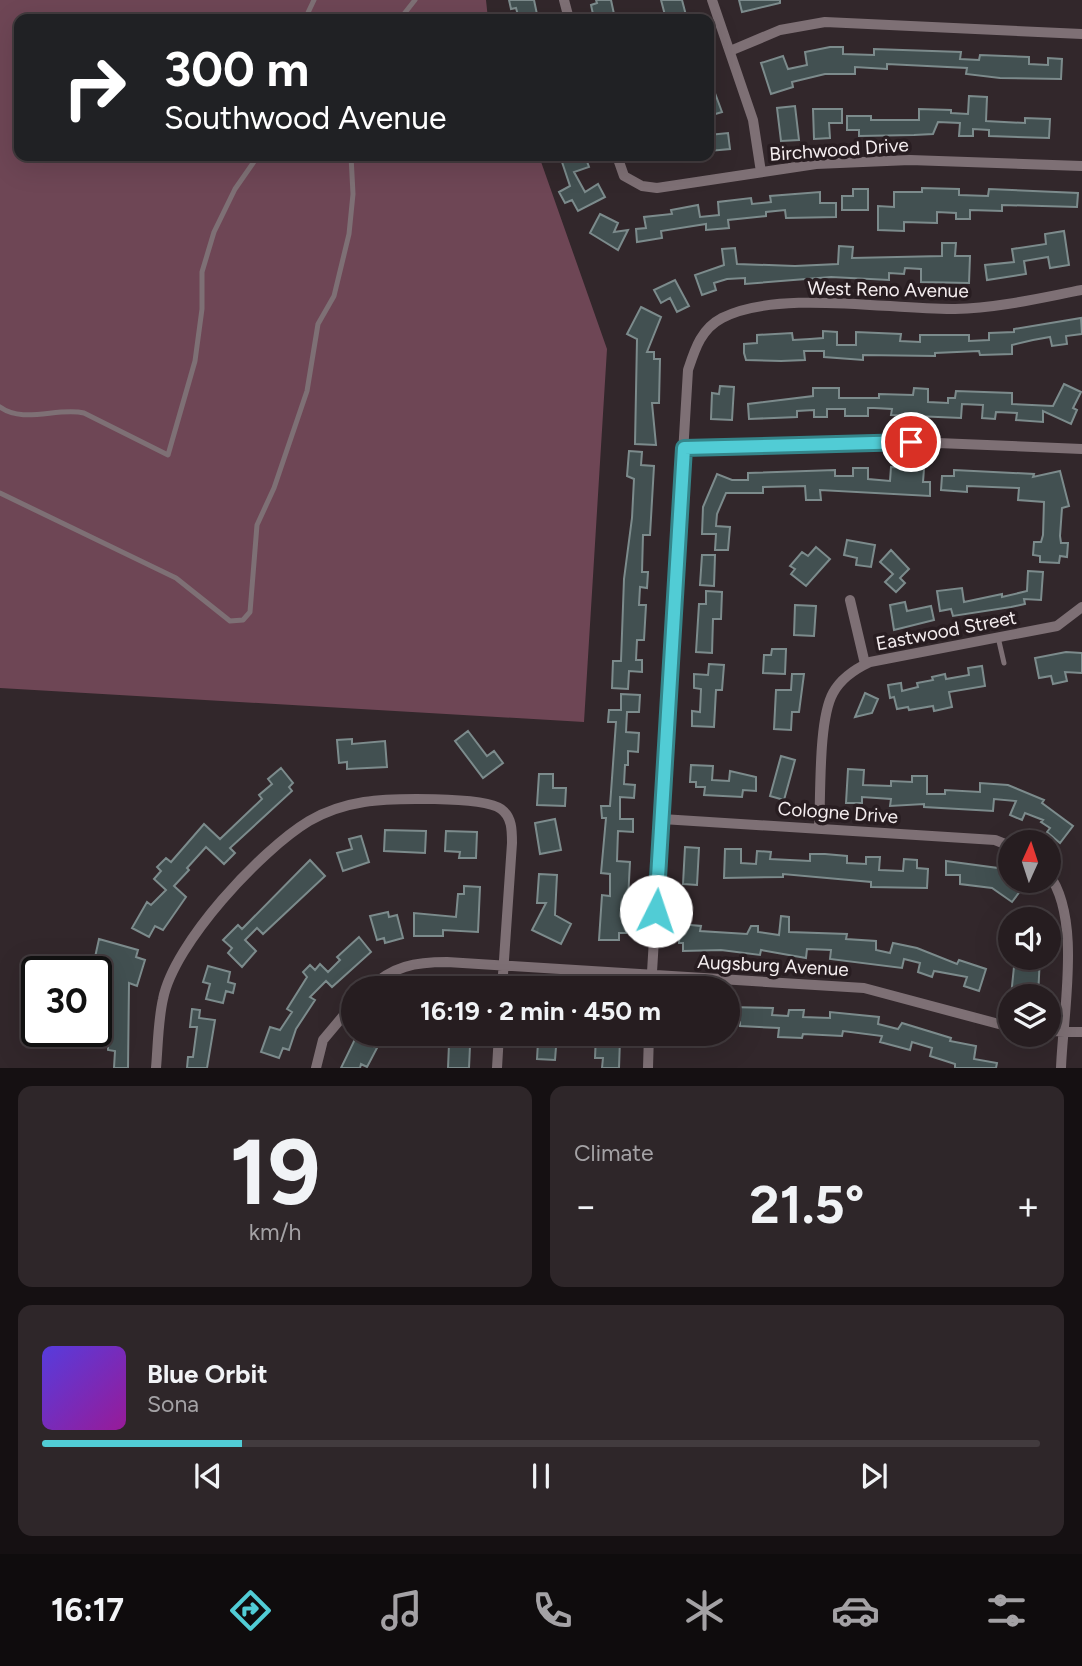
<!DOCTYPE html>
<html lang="en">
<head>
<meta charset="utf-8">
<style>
	body { margin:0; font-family:Figtree,sans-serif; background:#2e2629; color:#f1f3f6; height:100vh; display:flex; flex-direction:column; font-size:26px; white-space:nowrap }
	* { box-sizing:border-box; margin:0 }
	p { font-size:23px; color:#a4a2a5 }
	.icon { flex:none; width:38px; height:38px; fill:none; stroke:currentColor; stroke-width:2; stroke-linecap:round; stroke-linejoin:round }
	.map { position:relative; height:1068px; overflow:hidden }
	.panel { display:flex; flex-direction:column; gap:18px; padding:18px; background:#151012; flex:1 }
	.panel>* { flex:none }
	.hud { position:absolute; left:14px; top:14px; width:700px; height:147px; border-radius:14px; box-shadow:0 7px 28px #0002,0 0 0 2px #423b3e; background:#202124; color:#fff; overflow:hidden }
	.needle { width:46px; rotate:3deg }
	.fabs { position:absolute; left:998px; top:830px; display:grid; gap:14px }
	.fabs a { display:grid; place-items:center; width:63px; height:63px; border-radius:50%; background:#261d20; box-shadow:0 7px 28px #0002,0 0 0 2px #423b3e; font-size:35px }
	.speed { position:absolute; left:21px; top:956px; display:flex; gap:14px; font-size:35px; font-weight:700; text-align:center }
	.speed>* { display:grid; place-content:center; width:91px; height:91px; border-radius:50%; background:#261d20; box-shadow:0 7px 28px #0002,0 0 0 2px #423b3e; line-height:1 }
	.speed .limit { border:4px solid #111; border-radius:10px; background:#fff; color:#111 }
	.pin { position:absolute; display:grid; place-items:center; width:60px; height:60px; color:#fff; margin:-30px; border:4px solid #fff; border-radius:50%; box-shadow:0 2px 7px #0007 }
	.me { position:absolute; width:77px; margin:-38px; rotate:4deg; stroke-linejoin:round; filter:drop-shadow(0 0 5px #0008) }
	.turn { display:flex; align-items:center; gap:24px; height:147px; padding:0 35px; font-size:32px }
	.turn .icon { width:91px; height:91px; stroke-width:2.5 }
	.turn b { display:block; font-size:49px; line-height:60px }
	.big { font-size:52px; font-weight:700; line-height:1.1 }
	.panel .card { flex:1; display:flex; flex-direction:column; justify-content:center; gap:10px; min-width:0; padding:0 24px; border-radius:14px; background:#2e2629 }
	.panel .dial { align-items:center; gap:0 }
	.dial b { font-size:91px; line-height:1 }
	.song { display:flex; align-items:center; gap:21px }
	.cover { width:84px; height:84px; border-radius:10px; background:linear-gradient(135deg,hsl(250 70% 55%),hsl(300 70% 35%)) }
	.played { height:7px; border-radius:4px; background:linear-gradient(90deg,#51ccd5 20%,#423b3e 20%) }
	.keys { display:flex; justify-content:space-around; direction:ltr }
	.heat { display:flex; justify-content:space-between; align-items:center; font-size:38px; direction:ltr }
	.panel .tiles { flex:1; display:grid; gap:18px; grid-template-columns:1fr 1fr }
	.card:last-child { grid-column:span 2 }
	.trip { position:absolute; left:341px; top:976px; width:399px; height:70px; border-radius:35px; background:#261d20; box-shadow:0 7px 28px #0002,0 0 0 2px #423b3e; font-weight:700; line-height:70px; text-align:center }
	.dock { display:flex; height:112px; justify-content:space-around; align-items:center; background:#0f0c0d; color:#a4a2a5 }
	.dock .icon { width:49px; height:49px }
	.dock .active { color:#51ccd5 }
	.dock b { font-size:32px; color:#f1f3f6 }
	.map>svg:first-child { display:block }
</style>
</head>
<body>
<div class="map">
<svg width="1082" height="1068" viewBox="0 0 1082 1068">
	<rect width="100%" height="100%" fill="#32272b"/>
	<path fill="#6e4655" d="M0 0H486L488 19H19V156H539L607 349 584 722 0 688Z"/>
	<path fill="#425051" stroke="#7c8b8c" stroke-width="2" d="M509 0H534L538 19H519L516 8 511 9Z
		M596 0H611L614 14 594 19 591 5 597 3Z
		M661 0H682L687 19H666Z
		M739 0H780V3L742 12Z
		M830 47H843V54L874 55V49L961 52 960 59 979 60 980 55 1029 57V64L1048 65V58L1062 59 1061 79 1000 78 966 74 967 68 887 64V69L855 67V74H825L792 82 793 87 771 94 761 63 783 56 788 69 807 65 805 52Z
		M709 77 722 112 709 116Z
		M969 96 987 97 986 121 1025 123V118L1050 119 1049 138 989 136V130L973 129V136H959L960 123 938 122 933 134 914 135 859 136V130H847V116H871V120H919V109L951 110V113L968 114Z
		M795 106 799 140 781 141 777 108Z
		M813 109H842V123H829L830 138 814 139Z
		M728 133 730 149 709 151V135Z
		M560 156H585L589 167 574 172 585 192 598 184 605 197 578 211 572 200 565 203 559 192 570 186Z
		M922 188 959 189V195L988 196 989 189 1078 193 1077 207 1002 205V211L970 210V219H956V213L937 212V223L904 222V231L878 230V206L894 207V192H922Z
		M853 189H868V210H842V196H853Z
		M820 192V203H836V217L786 218 785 210 766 212V216L728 220 729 228 706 230V224L661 231 662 238 637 242 636 229 646 228 644 217 672 214 671 210 698 205 700 217 719 215 718 202 751 198 752 204 771 202 770 196Z
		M600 214 618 223 614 232 628 230 618 250 590 233Z
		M1064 231 1069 265 1050 268 1048 257 1024 261 1026 274 987 280 985 265 1014 262 1012 249 1046 244 1045 234Z
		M942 243H956L955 256H970L969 283 921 282V269L905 268 904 274 889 273V280L831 277 745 284V278L727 279 714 283 716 290 702 295 695 275 724 265 722 249 735 248 737 264 795 266 838 264 839 246 853 247 852 258 942 256Z
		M675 280 689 306 677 312 670 298 661 303 654 290Z
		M641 307 661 317 647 352H654V359H660L659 403H652L656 445 635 444 637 339 627 334Z
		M1081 318 1082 334 1066 336 1067 344 1052 346 1050 337 1033 340 1012 345V354L980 355 979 351 935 353V356L863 355V360L824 357V351H804L805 360 781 361 746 360 744 353V344L757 343V335L792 333 793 340 810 339 823 338V331L837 332V345H856V332L901 334 900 341 920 342V335H969V341L989 340V333L1014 332V329Z
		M1064 384 1081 392 1073 408 1077 410 1071 424 1043 411V422L1016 420 1017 413 996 412 995 419 982 418 983 405 962 404 961 418 891 415 892 409 874 408H868V416H845V409H827V417H814V410L797 411V417L749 419 748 404 813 396V388H839V398H879V394L913 395 914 388 928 389V402L948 403V398H955L956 391 1012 393V404L1053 406Z
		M720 386 734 387 732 420 711 419 712 393 719 394Z
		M629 451 642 452 641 465 654 466 650 535H643L642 572H648L647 588 640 587 639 605H646L644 640H637L636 660H642V672L629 671 628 689 612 688 613 661H621L624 579 632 518 634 479 627 476Z
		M891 467 924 469 923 482H930V496L820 490 821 500H806L805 486 763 487V493H726L717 514 716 526 730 527 728 550H715L716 534H702L703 507 717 474 732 480H748V473L835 470V476H853V468H868V479L890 481Z
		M954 470 1034 474 1033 477 1060 471 1069 506 1062 508 1060 536 1061 543H1068L1067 557 1060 556 1059 563 1040 562V556L1033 555 1034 542H1041L1043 535 1044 502 1018 500 1019 488 967 486V492L941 490 942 476H954Z
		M847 540 875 545 871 567 856 565 857 558 844 555Z
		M816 547 830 559 806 586 791 574 795 569 790 566 802 552 808 556Z
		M891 550 909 569 900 578 905 583 896 592 885 582 893 574 880 562Z
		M702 555H715L714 586 700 585Z
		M1028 571 1043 572 1041 600 1024 599 1025 604 1011 607 953 616 951 609 940 611 937 591 962 588 964 602 1002 594V597L1027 591Z
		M706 591 722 592 721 619H713L712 653 696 652 699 604H706Z
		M905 602 907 611 931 606 934 620 894 630 890 605Z
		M795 605 816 606 814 636 794 635Z
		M772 649H786L785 674 763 673 764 655H771Z
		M1066 652 1082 653V673L1065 672 1067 681 1053 684 1051 676 1039 678 1035 658Z
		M709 664 724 665 722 690H716L714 727 692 726V711L700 712 701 689 694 688V674L708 675Z
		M982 666 985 686 949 692 952 707 934 711 933 706 909 710 908 707 897 709 894 697 890 698 888 685 901 683 902 691 918 687 917 683 933 680 932 677 945 674 946 679 969 675 968 668Z
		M792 674H804L799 712H792L791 730 774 729 776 690H791Z
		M865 693 878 699 872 713 855 717Z
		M621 694 640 695 639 712H627L626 732 639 733 638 752 628 751V765H625L624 784 635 785 634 798 620 797V819H633V832L618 831 617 861 630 862 628 900H625L626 933H619V940H599L602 895 610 896V874L601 873 606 818H602L601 806H610L616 722H608L609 710H621Z
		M468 731 487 756 494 751 503 763 483 778 455 741Z
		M352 739V744L385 741 387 767 347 769V762L339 763 337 740Z
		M781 756 795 760 784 800 770 796Z
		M691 765 713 766 712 780 729 781 730 771 756 777V791L743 790 742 797 704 795 705 787H696V782H690Z
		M281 768 293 783 289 787 292 791 230 848 235 853 224 864 206 847 187 868 189 870 174 886 186 897 163 930 155 926 149 937 132 928 147 902 151 905 166 890 154 879 161 871 157 867 166 858 171 862 204 824 220 839 262 799 259 795 272 784 268 779Z
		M848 769 864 770 863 785 891 786V781L912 782V776H927V794H945V790L980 792V783L1008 785 1044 800 1042 803 1073 826 1060 843 1047 832 1050 828 1041 822 1043 820 1025 813 1022 820 1010 815 1016 801 994 799 993 811 924 807V804L890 806 891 799 862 797V803H846Z
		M539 774H553V788H566L565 806 537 805Z
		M555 819 561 850 540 854 535 823Z
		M385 830 426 831 425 853 384 851Z
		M446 831 477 832 476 858H459L460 852 445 851Z
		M361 836 369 862 343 871 337 853 352 849 349 839Z
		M685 847 699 848 697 885 683 884Z
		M725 849H741V863L756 864 757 851 771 852 770 859 810 861V854H825L847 856V863L866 864V857H880L879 870 903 871 904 859 917 860V868L928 869 927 888 871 887V882L783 874V877L724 878Z
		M310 860 325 876 263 934 257 928 245 940 256 951 242 967 228 953 232 948 223 940 238 925 242 929Z
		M946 861 998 868 1010 880 1024 886 1012 902 992 888 960 884V875H946Z
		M539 874 557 875 555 915 571 924 561 944 532 930 546 903H537Z
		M464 886 480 887 478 932 443 930V936H414V913L456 917 458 894H464Z
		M388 912 389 917 397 915 403 938 385 943 384 938 377 940 370 916Z
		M781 916 789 917V932L847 934 846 939 876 941V950L890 953 893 943 917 948 957 964 959 960 986 969 979 991 964 986 967 977 934 971 932 977 918 972 920 963 904 959 902 968 830 959 831 950 807 949 806 958 761 950 760 955 721 950 683 951V943H679L680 924 701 926 700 931 747 934 751 926H758V932L779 935Z
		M359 937 371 952 332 987 326 981 310 997 315 1000 296 1029 289 1050 283 1048 279 1058 261 1052 270 1027 280 1030 292 1012 287 1009 307 977 303 972 310 965 315 970 320 964 328 972 340 960 337 957Z
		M99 939 138 950 136 957 145 960 137 986 129 983 128 1068H114L115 1051 108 1050V1022L101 1021 102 998H108L109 978 92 971Z
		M1015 957H1040L1038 996H1011Z
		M208 966 230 972 228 982 235 984 233 993 226 991 223 1003 206 999 210 984 203 982Z
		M728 1007 773 1008 772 1015 788 1016 789 1010H804L803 1017 830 1018V1012L879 1017 878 1024 898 1029 902 1023 951 1038 950 1041 976 1046 974 1059 997 1063 996 1068H955V1064L930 1056 932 1048 912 1042 910 1050 880 1042 882 1036 843 1031 842 1036 803 1034 802 1038 778 1037 779 1028 740 1026V1022H728Z
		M192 1009 200 1010 199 1018 215 1020 207 1068H187L188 1057H193L197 1027H190Z
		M519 1034H557L555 1060 537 1059 538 1042 519 1041Z
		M596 1034H614V1038L620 1039 619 1068H602L603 1058H595Z
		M356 1037 377 1048 367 1067 361 1064 360 1068H341Z
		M449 1044 470 1046 469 1068H448Z"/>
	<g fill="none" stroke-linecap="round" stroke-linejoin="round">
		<path stroke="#7e7075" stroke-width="5" d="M305 19 314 0
			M400 19 415 0
			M0 407C23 424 58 407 84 413L168 455 195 361 202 309V272L214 232 235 189 258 156
			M0 493 176 578 230 621 243 620 250 612 257 525 274 488 307 391 318 324 334 296 349 234 353 194 351 156
			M998 637 1004 663"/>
		<path stroke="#7e7075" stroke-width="10" d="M564 0 569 19
			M712 0 753 120 761 172
			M730 51 780 30 825 22 1082 34
			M617 156 624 176 642 186 657 188 816 164 910 160 1082 166
			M684 448 888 441 1082 449
			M850 600 865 664
			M662 819 995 840 1010 846
			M819 829C821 796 818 720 833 693 841 678 855 669 870 662L1057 626 1082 607
			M1048 873C1082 918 1063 1011 1061 1068
			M369 989C392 966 416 962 447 962L864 988 1010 1027
			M651 989 688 370C695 349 701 329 722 318 778 289 891 310 955 309 999 308 1040 298 1082 290
			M1048 1031 1082 1032
			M156 1068C158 1045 158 1021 163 999 174 943 261 850 309 821 326 811 345 805 364 802 388 798 483 796 501 809 512 817 512 830 512 843L502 989
			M316 1068 323 1040 354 1003
			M497 1068 499 1034
			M648 1068 649 1034"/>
	</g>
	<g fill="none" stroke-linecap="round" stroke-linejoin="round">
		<defs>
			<path id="route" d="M656 911 684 448 911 442"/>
		</defs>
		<use href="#route" stroke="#35858a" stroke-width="18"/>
		<use href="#route" stroke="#51ccd5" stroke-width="12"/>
	</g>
	<g text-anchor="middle" stroke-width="7" stroke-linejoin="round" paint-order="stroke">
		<g font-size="19" fill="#f5eef0" stroke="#281d21">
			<text transform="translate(839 149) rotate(-4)" y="7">Birchwood Drive</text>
			<text transform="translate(888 289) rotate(1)" y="7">West Reno Avenue</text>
			<text transform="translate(946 630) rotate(-11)" y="7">Eastwood Street</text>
			<text transform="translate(838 812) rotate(4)" y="7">Cologne Drive</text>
			<text transform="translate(773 965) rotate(3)" y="7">Augsburg Avenue</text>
		</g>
	</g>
</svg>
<div class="fabs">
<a><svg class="needle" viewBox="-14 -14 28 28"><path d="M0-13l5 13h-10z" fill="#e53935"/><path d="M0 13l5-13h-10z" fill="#a4a2a5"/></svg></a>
<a><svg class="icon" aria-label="sound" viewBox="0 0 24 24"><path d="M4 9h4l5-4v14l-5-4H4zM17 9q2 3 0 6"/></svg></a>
<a><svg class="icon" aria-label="layers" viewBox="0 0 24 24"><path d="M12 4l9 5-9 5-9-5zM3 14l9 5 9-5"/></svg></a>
</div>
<div class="speed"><div class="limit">30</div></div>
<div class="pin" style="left:911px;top:442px;background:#d93025"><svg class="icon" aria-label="arrive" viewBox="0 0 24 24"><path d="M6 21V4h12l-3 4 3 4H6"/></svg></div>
<svg class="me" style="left:656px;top:911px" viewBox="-20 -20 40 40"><circle r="19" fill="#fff"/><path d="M0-13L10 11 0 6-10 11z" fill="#51ccd5"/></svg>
<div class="trip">16:19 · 2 min · 450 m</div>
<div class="hud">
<div class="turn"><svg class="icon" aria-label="right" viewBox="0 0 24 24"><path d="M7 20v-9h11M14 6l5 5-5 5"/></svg><div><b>300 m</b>Southwood Avenue</div></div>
</div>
</div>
<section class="panel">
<div class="tiles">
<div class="card dial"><b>19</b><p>km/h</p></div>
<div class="card"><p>Climate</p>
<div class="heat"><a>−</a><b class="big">21.5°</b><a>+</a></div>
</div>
<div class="card">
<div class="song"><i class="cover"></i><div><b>Blue Orbit</b><p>Sona</p></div></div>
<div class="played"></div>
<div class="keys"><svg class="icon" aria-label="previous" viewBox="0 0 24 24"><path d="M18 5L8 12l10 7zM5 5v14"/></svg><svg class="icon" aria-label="pause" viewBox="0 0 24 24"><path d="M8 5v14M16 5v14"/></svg><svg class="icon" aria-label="next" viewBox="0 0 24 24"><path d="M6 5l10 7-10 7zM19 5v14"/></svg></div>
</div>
</div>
</section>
<nav class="dock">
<b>16:17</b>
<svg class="icon active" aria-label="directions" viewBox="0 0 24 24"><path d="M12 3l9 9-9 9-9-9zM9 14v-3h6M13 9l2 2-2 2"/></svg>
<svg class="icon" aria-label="music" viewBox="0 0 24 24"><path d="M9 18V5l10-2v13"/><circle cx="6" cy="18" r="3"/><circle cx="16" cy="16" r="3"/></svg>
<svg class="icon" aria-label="phone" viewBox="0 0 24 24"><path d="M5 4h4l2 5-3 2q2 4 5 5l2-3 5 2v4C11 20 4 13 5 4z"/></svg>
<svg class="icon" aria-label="climate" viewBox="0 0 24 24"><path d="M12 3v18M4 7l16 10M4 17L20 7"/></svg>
<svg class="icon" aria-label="car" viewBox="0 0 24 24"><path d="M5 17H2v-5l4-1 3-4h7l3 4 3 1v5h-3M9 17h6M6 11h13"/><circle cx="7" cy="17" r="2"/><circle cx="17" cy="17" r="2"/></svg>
<svg class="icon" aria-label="filters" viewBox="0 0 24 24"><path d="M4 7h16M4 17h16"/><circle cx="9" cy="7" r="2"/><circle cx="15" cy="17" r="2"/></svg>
</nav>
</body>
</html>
